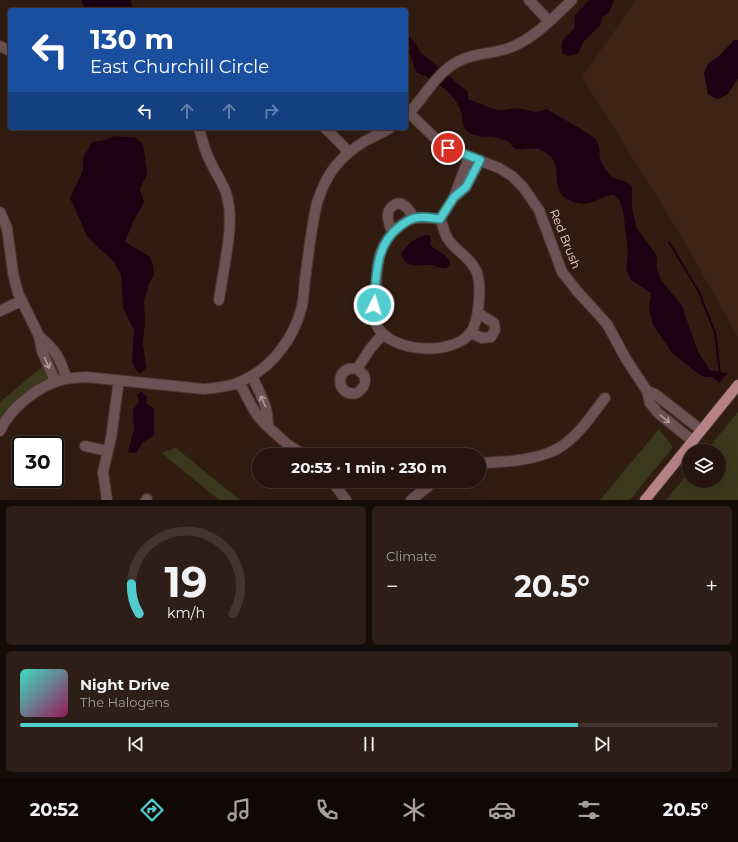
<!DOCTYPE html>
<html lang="en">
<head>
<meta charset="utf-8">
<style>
	body { margin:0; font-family:Montserrat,sans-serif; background:#2d1e17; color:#f1f3f6; height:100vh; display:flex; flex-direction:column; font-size:15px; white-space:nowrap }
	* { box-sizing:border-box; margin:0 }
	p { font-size:13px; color:#a39f9e }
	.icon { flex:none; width:22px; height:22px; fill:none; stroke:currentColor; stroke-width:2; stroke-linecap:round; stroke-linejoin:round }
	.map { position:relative; height:500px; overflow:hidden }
	.details { display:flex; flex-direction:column; gap:6px; padding:6px; background:#140c08; flex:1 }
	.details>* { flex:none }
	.guide { position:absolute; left:8px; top:8px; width:400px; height:122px; border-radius:4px; box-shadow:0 4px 16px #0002,0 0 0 1px #42342e; background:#1a4fa0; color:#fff; overflow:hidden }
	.controls { position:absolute; left:682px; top:444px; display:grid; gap:8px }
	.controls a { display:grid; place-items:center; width:44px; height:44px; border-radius:50%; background:#25150e; box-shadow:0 4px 16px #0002,0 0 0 1px #42342e; font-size:20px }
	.speed { position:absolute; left:12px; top:436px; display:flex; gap:8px; font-size:20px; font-weight:700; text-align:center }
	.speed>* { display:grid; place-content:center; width:52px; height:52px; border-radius:50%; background:#25150e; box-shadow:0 4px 16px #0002,0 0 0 1px #42342e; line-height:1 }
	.speed .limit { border:2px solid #111; border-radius:6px; background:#fff; color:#111 }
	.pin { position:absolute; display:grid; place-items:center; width:34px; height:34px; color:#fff; margin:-17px; border:2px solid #fff; border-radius:50%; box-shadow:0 1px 4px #0007 }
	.me { position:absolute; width:44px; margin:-22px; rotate:5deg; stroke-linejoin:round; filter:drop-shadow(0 0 3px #0008) }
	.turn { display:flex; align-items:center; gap:14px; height:84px; padding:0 16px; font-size:18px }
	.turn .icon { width:52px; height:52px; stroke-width:2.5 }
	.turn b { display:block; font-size:28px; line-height:34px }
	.lanes { display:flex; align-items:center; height:38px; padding:0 16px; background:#0003; justify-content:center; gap:20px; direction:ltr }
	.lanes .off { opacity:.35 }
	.big { font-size:30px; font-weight:700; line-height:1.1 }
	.details .tile { flex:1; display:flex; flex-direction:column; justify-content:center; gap:6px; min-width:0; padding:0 14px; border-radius:6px; background:#2d1e17 }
	.details .dial { align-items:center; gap:0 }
	.dial svg { height:104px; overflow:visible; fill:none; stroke:#42342e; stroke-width:7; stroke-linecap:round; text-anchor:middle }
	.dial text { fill:#f1f3f6; stroke:none }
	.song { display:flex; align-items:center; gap:12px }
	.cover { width:48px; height:48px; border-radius:6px; background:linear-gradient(135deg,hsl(170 70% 55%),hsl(330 70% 35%)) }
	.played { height:4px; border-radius:2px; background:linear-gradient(90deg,#52cdcf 80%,#42342e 80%) }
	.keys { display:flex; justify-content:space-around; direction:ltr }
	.heat { display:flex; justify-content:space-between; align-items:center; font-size:22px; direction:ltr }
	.details .tiles { flex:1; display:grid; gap:6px; grid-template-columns:1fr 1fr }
	.tile:last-child { grid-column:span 2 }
	.trip { position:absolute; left:252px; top:448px; width:234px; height:40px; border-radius:20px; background:#25150e; box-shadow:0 4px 16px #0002,0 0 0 1px #42342e; font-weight:700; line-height:40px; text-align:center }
	.menu { display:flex; height:64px; justify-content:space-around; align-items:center; background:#0f0806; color:#a39f9e }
	.menu .icon { width:28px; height:28px }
	.menu .selected { color:#52cdcf }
	.menu b { font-size:18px; color:#f1f3f6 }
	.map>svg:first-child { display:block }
</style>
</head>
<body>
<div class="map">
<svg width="738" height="500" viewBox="0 0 738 500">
	<rect width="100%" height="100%" fill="#311c12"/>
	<path fill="#3e2216" d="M636 0H738V337L680 234 582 77Z"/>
	<path fill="#3a391b" d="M47 363 55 381 37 384 5 412 0 422V402Z
		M738 412V500H666L689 472V481H719V451H706Z
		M659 429 673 447 630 500H600Z
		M176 448 240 500H219L162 453Z"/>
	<path fill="#1e0013" d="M81 0H130L133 10H85Z
		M589 0H614C611 8 610 14 602 17L601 24 583 42 578 54 568 56 562 53C560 38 565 38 574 29L575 15Z
		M406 33 415 43 420 52 468 92V99L493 109 504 110 517 108 535 112 547 109C554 114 594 135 596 140 600 146 599 151 600 158 601 163 606 170 609 174 615 182 624 177 632 187V206L636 227 657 256V269L661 280 682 306 698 352 710 370 728 373 719 383 712 377H704L696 372 672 353 653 325 651 318 649 307 651 296V293L631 280 628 274 626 268 628 252 624 218 622 207 619 200 614 195C597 196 593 208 573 202 569 200 566 199 563 196 550 182 565 162 543 151 532 145 526 151 517 149 512 148 511 143 507 141 505 140 501 139 499 138 489 136 474 138 467 131 461 125 463 117 461 111 454 92 433 79 416 72L409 52 411 46 406 42Z
		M734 40H738V79L727 95 721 98 716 99 708 94 704 73 708 64 720 55Z
		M114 136 136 138 143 144 147 174 140 189 144 202 133 222 125 242 150 257 153 265 154 275 149 284 144 301 145 322 143 344 146 368 141 373H139L136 370 132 362 134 330 123 308 121 275 114 262 88 238 70 198 83 170V158L92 142 102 141Z
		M427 235 430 236 431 239 430 245C436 251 449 254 450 264L447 268C441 269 437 266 431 265 420 264 407 271 401 254 406 245 417 236 427 235Z
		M140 392H142L148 398H147L146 403 154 409V436L143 442 136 453 128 452 134 429 133 410 139 402 138 397H136Z"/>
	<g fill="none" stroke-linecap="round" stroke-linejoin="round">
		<path stroke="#1e0013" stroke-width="2" d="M669 242 699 292 715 333 720 373"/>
		<defs>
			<path id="minor" d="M529 0 549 21
				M0 46 10 51
				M409 113 435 138 448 148 499 168 512 176 523 187 539 210 562 272 577 291 607 324 626 359 647 391 650 403 658 413 693 441
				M406 116C424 99 436 72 459 61 474 53 490 54 506 49 532 41 553 18 572 0
				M199 128C202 140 205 152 211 163 216 174 224 184 227 196 235 226 223 269 219 300
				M325 128 349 152
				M456 196 466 187 480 160
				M0 212 7 228 13 273 18 293 39 336
				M440 219C443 225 444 233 448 239 456 252 474 259 478 276 481 289 479 321 471 332 454 357 388 353 376 324 371 313 375 297 376 285 377 273 377 258 383 247 389 235 402 220 416 218 424 217 432 218 440 219L454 197 469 157
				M392 232C390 226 387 220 388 214 388 211 391 207 393 206 402 198 410 211 414 218
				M0 311 21 301
				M471 333 482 338 491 337 495 330 494 323 478 313
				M357 369 364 375C367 383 364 388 357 393 335 398 334 364 357 369L370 349 383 334
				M55 381 42 351 39 336C57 351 59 357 67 379
				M239 382C248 398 254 415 268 427 269 406 260 395 252 376
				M647 391 655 394 701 430
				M268 427 287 444 304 455
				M0 431C9 410 33 390 55 382 64 378 76 378 86 377L204 389C216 388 229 387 240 382 271 369 294 339 302 306 304 297 304 288 305 279 309 253 311 228 317 203 326 174 339 157 365 141 373 137 382 133 390 128
				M85 446 107 451
				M479 463C504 462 534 461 557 449 577 438 591 416 605 398
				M332 481 346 500
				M107 500 103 472 111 438 119 380
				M146 500 147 499
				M411 500 435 481"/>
			<path id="major" d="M645 500 738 385"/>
		</defs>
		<use href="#minor" stroke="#4b362d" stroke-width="12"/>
		<use href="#major" stroke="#4b362d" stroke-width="12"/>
		<use href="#minor" stroke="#6c5254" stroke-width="10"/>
		<use href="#major" stroke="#b68286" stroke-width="10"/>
	</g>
	<defs><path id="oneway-shaft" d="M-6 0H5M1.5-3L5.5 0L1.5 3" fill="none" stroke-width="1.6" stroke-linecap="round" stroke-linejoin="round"/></defs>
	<g stroke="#b09c99">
		<use href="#oneway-shaft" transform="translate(47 363) rotate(66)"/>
		<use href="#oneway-shaft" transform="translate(263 401) rotate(-114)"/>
		<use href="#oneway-shaft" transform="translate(665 419) rotate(39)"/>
	</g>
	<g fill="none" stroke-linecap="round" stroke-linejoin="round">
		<defs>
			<path id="route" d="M374 305C376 278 375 245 399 227 403 224 409 219 415 218 423 216 432 218 440 219L454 197 466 187 480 160 448 148"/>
		</defs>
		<use href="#route" stroke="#358587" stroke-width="10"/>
		<use href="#route" stroke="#52cdcf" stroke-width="7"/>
	</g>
	<g text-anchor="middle" stroke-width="4" stroke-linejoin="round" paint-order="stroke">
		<g font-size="12" fill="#e8d9d2" stroke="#311c12">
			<text transform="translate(565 239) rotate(68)" y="4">Red Brush</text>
		</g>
	</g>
</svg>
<div class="controls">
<a><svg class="icon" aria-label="layers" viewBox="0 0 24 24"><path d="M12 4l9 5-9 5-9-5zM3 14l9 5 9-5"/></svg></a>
</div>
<div class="speed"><div class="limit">30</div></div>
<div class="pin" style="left:448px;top:148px;background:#d93025"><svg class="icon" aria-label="arrive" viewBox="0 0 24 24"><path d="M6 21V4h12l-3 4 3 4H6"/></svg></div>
<svg class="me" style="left:374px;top:305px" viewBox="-20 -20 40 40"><circle r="17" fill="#52cdcf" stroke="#fff" stroke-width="3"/><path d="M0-11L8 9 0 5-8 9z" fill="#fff"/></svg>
<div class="trip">20:53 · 1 min · 230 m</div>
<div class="guide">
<div class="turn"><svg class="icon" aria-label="left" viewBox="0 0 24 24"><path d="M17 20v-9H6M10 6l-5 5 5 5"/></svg><div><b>130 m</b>East Churchill Circle</div></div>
<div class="lanes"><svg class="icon" aria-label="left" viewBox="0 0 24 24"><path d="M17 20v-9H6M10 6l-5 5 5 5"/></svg><svg class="icon off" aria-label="ahead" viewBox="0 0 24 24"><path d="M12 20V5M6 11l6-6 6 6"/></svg><svg class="icon off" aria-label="ahead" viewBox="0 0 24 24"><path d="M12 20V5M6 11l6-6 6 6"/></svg><svg class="icon off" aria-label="right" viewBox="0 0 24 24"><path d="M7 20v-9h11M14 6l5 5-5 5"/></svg></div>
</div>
</div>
<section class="details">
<div class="tiles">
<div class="tile dial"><svg viewBox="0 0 100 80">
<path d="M14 69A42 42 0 1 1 86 69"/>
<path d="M14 69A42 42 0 0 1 8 46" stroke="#52cdcf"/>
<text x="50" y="56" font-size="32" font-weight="700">19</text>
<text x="50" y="72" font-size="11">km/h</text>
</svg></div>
<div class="tile"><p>Climate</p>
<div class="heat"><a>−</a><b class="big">20.5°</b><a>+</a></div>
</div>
<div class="tile">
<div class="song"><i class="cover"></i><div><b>Night Drive</b><p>The Halogens</p></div></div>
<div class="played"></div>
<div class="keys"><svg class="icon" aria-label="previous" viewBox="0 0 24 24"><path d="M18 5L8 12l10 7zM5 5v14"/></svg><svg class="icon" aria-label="pause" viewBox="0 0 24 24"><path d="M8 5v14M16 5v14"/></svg><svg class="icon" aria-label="next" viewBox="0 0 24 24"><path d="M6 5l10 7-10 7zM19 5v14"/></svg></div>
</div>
</div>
</section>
<nav class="menu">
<b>20:52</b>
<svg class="icon selected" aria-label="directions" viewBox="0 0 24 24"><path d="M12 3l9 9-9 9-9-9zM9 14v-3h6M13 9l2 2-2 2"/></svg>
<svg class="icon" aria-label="music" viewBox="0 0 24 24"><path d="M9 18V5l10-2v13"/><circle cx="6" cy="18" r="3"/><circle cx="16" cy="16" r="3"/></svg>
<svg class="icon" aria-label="phone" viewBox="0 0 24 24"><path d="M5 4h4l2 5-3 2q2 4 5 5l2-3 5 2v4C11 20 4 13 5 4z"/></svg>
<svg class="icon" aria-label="climate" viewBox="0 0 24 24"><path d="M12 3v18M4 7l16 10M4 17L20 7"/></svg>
<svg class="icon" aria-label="car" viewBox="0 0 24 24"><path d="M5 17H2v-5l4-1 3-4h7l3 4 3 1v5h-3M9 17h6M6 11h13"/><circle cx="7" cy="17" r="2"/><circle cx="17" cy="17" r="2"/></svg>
<svg class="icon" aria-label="filters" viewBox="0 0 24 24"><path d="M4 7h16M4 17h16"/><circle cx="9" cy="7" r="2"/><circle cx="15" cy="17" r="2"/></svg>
<b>20.5°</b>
</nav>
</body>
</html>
